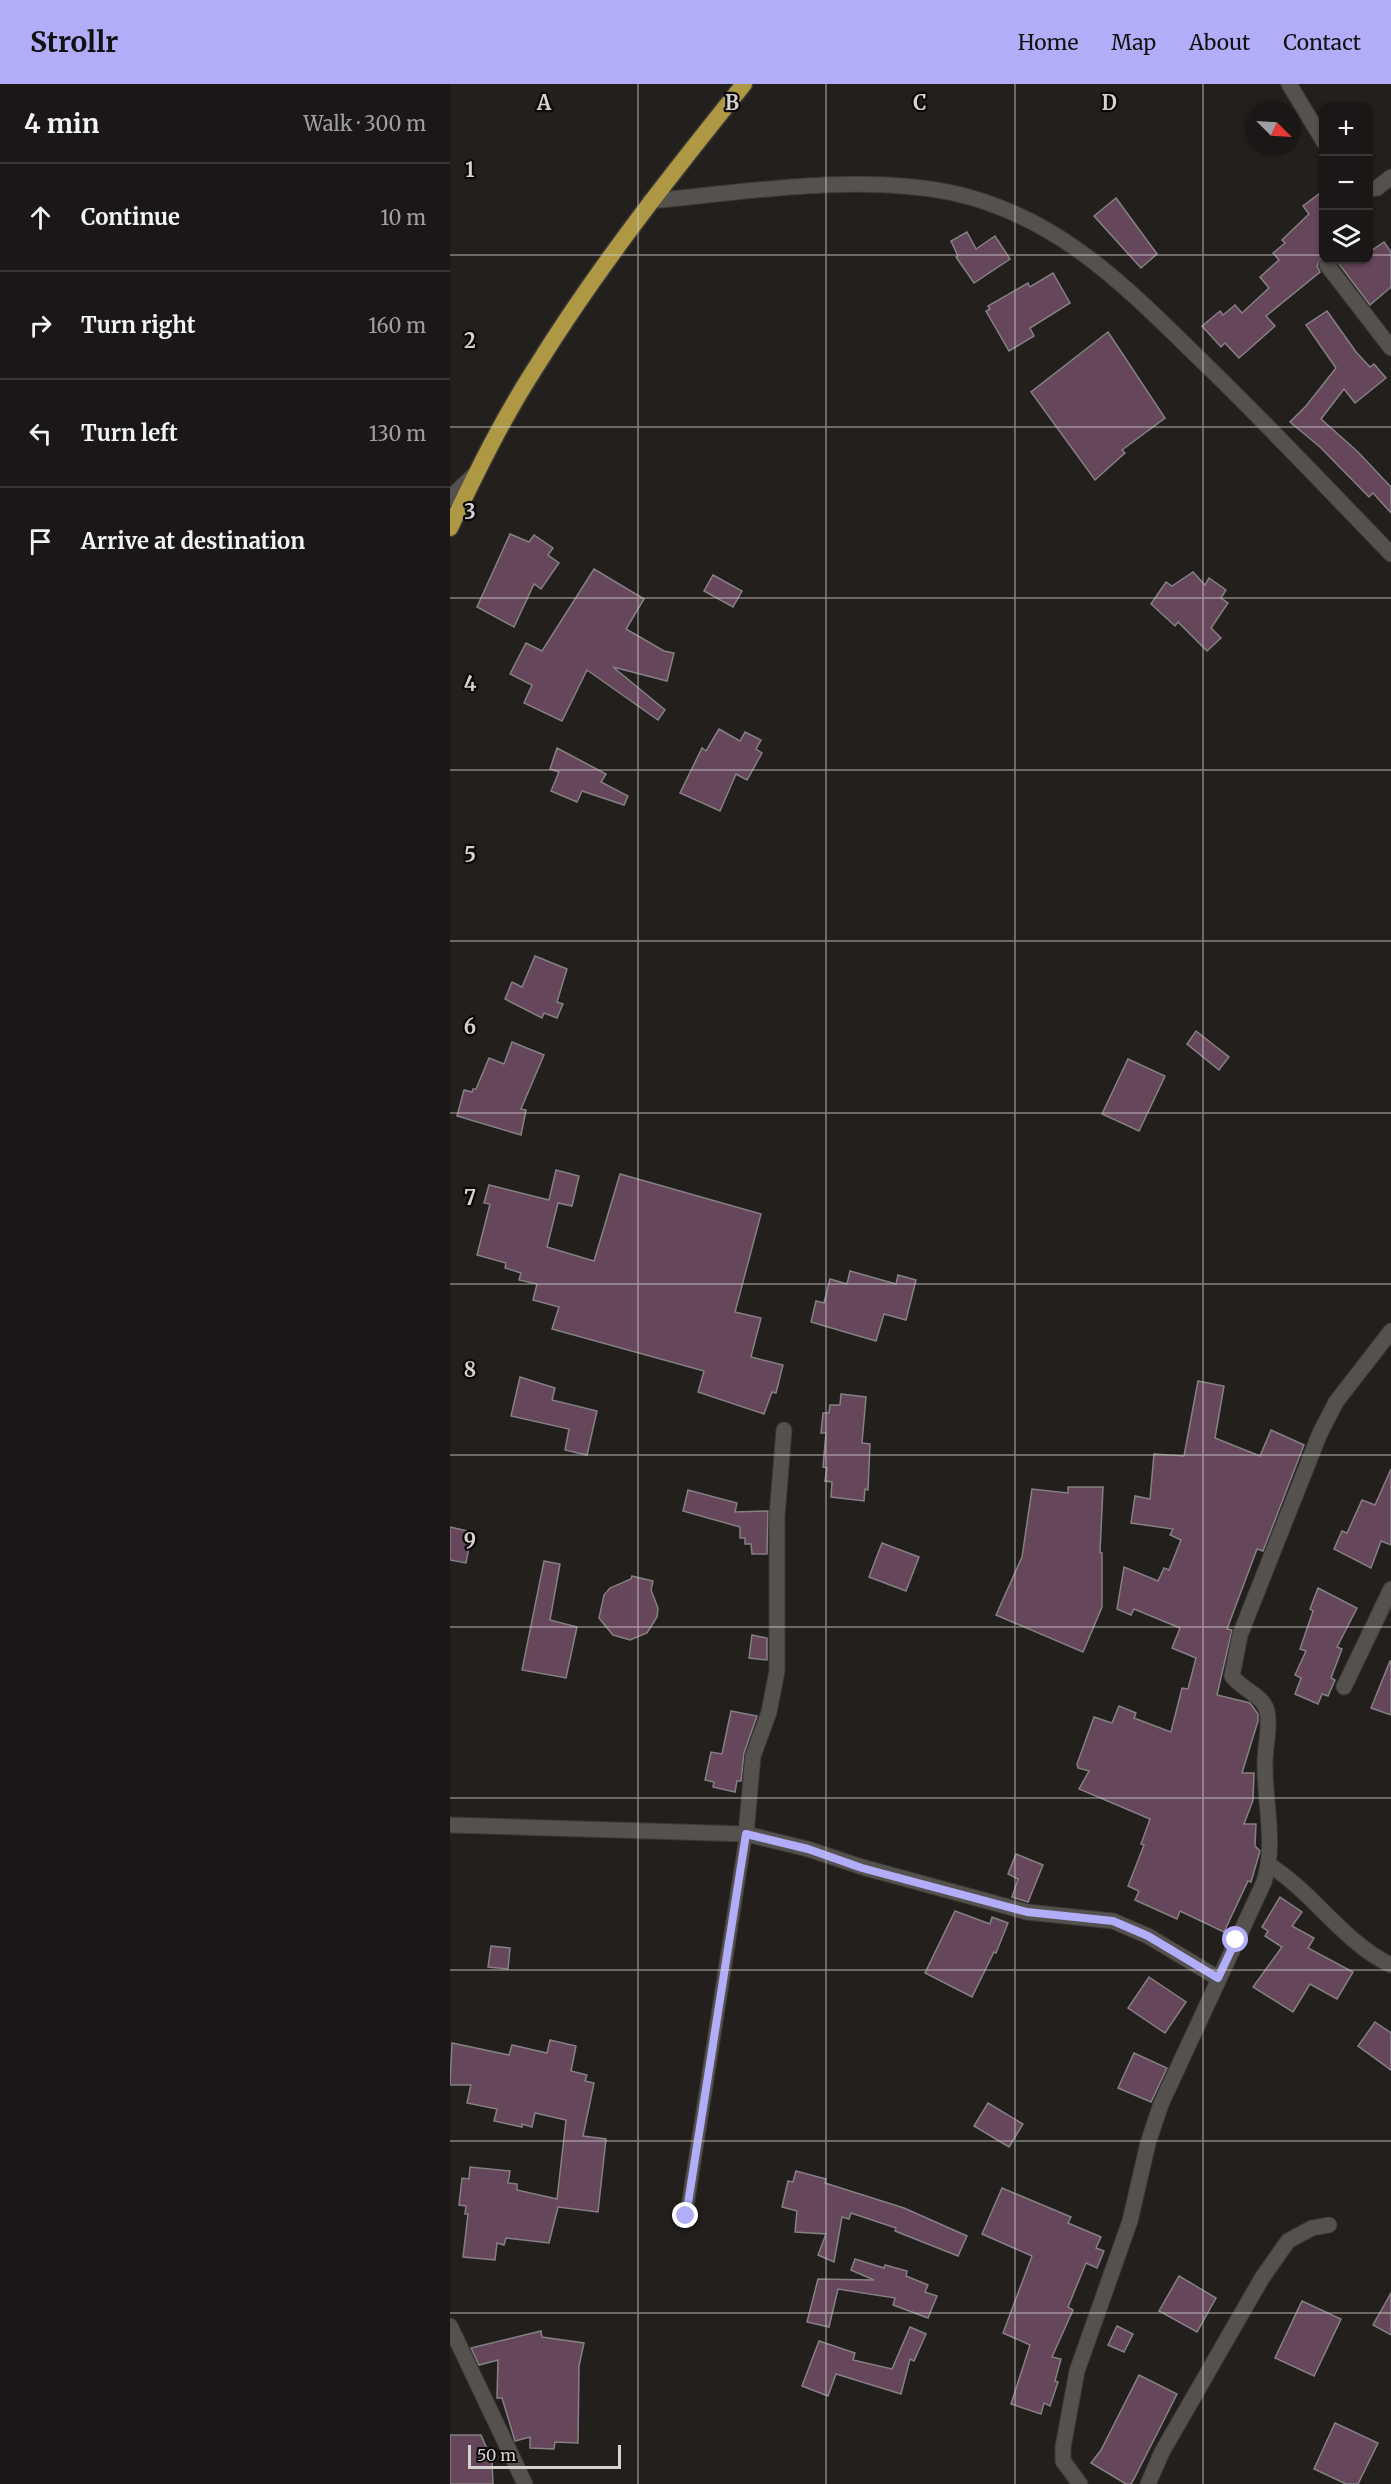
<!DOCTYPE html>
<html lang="en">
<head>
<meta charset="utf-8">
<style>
	body { margin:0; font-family:Merriweather,serif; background:#272423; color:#f1f3f6 }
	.controls { position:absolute; right:18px; top:18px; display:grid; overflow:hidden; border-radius:12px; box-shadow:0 2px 4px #0004 }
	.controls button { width:54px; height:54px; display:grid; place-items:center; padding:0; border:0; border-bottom:2px solid #383635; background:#1a1716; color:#f1f3f6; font:30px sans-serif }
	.compass { position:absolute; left:797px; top:18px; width:54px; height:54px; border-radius:50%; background:#1a1716; box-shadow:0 2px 4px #0004; rotate:114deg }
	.scale { position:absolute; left:18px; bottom:15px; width:153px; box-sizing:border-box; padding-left:6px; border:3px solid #d5d3d1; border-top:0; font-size:16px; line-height:21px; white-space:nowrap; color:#d5d3d1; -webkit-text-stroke:4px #0b0908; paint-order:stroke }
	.stop { position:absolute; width:18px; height:18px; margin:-14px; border:4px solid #b2adf9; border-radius:50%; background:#fff }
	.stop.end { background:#b2adf9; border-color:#fff; box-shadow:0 2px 6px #0008 }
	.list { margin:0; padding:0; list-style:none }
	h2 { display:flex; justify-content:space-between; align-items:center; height:78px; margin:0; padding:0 24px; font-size:26px }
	h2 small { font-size:20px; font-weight:400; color:#9f9fa1 }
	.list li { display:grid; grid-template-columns:39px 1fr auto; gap:18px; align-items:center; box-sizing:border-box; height:108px; padding:0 24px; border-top:2px solid #383635 }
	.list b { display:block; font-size:22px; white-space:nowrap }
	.list em { font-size:20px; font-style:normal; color:#9f9fa1 }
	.icon { flex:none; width:33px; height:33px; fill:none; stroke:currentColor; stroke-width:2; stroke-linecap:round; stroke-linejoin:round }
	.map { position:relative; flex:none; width:941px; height:2400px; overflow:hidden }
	header { display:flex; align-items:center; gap:36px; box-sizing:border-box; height:84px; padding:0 30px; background:#b2adf9; color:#111 }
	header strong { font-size:28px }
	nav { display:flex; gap:33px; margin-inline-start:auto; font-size:21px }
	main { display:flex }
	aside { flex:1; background:#1a1716 }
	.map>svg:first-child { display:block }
</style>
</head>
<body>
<header>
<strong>Strollr</strong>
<nav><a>Home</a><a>Map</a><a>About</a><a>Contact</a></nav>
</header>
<main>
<aside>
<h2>4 min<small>Walk · 300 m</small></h2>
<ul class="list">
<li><svg class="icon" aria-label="ahead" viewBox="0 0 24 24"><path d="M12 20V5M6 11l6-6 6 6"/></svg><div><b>Continue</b></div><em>10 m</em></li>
<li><svg class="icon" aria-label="right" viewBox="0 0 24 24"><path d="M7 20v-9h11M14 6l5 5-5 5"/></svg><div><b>Turn right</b></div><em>160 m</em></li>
<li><svg class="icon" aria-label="left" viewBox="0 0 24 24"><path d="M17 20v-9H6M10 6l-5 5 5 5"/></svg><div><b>Turn left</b></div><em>130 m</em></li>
<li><svg class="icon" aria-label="arrive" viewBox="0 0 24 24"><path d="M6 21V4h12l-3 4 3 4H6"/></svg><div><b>Arrive at destination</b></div></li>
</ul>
</aside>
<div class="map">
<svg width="941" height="2400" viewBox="0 0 941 2400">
	<rect width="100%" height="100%" fill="#221f1d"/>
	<g fill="#66465a" stroke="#848083" stroke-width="1.5">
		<polygon points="873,107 873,172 867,182 870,188 816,232 825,242 789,274 775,259 771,263 752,242 770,227 773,231 785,221 792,229 819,204 810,193 829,176 823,169 835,159 832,156 859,130 853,122"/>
		<polygon points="666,114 707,170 691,184 644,132"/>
		<polygon points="517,148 526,165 545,152 560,175 524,199 506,173 508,172 501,157"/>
		<polygon points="934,158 941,168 941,203 920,221 886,176 918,176 918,169"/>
		<polygon points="603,189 620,219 580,244 584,252 559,267 536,227 540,225 538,222 578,199 580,203"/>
		<polygon points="877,227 906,268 920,283 924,280 936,294 905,319 894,305 871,335 908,368 941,403 941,429 923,409 919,413 870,363 840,338 856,322 886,284 856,241"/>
		<polygon points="658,248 715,334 672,366 675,369 645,396 581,308"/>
		<polygon points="60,450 79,458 84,451 103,464 98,471 109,479 91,505 84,500 64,543 27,523"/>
		<polygon points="144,485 194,515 176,545 214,567 224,569 217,597 163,583 215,626 208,636 137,586 112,637 74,619 82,601 60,590 76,559 92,567"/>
		<polygon points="743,488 755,501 759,494 776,506 771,514 778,519 761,544 771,554 757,567 728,538 725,542 701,520 716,498 722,502"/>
		<polygon points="263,491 292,507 283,523 254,507"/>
		<polygon points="269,645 290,657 295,648 311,656 306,665 312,669 297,696 286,690 270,727 230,709 252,664 256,667"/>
		<polygon points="107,664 156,690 151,698 178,712 174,721 132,707 127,718 101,707 109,688 100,685"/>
		<polygon points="85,872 117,885 107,918 113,920 107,934 94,929 92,934 55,915 62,898 72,903"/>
		<polygon points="746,947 779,973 769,986 737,960"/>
		<polygon points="62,958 94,971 71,1025 76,1026 71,1051 7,1032 14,1006 22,1008 23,1005 26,1005 39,974 54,980"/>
		<polygon points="678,975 715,992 689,1047 652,1030"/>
		<polygon points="106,1086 129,1092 122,1122 108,1119 97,1163 144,1177 170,1090 311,1130 285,1228 311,1234 301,1273 333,1281 326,1309 322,1308 314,1330 248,1308 254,1287 102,1245 109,1223 83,1216 87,1200 69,1196 71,1189 55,1184 56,1179 27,1171 40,1120 34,1119 39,1101 99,1116"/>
		<polygon points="400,1187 446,1200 448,1191 466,1196 456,1236 434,1230 426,1257 361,1238 366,1217 374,1219 380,1195 397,1200"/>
		<polygon points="70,1293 105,1304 102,1316 147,1327 137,1371 115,1366 119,1345 61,1332"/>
		<polygon points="748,1297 774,1302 765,1354 810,1372 821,1346 854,1361 813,1467 807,1465 777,1545 782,1546 767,1611 800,1619 808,1630 808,1637 792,1689 804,1689 803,1716 794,1740 806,1740 805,1762 810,1767 801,1798 798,1797 774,1848 730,1827 727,1835 685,1816 689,1807 678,1802 694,1761 691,1760 700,1735 629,1705 639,1687 628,1684 627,1680 644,1633 662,1639 669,1622 686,1629 684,1634 721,1648 732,1604 738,1605 746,1574 722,1564 730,1544 684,1525 681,1531 667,1525 674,1483 708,1497 714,1484 719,1486 731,1456 720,1451 723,1445 681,1439 685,1412 700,1415 704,1370 734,1372"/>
		<polygon points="391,1310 416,1313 412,1359 420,1360 418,1406 415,1405 414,1417 381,1413 382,1398 375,1397 377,1384 373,1383 376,1349 371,1349 373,1329 379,1329 380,1321 390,1321"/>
		<polygon points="941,1385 941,1461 931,1457 921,1484 884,1465 892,1447 897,1449 912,1416 925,1421"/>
		<polygon points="618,1403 653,1403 650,1468 652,1469 652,1523 633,1568 546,1531 572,1473 582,1405 618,1409"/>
		<polygon points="238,1406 287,1419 285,1428 318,1427 317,1470 302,1470 301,1460 295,1460 295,1454 290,1454 290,1443 233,1427"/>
		<polygon points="0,1443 22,1448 16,1479 0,1476"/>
		<polygon points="432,1459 469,1473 456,1507 419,1493"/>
		<polygon points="94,1477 110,1480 100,1536 127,1543 116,1594 72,1586"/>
		<polygon points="182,1492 203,1497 201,1506 208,1524 207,1533 197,1549 180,1556 163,1551 149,1534 154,1511 160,1504 181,1495"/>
		<polygon points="868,1504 907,1524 887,1563 892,1565 881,1594 885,1596 878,1612 872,1610 868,1620 845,1610 851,1594 845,1591 856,1567 850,1565 863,1527 860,1525"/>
		<polygon points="302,1551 317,1554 317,1576 299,1574"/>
		<polygon points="940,1577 941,1577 941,1631 921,1624"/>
		<polygon points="281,1627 307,1632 294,1669 291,1697 287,1697 285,1708 263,1703 264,1698 255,1696 261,1668 272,1670"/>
		<polygon points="566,1770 593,1781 578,1818 562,1813 568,1795 558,1790"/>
		<polygon points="830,1813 852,1828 842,1842 864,1854 858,1864 903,1888 887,1915 860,1900 843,1928 803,1903 832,1863 815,1852 818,1847 812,1843"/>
		<polygon points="505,1827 540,1840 542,1833 558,1839 546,1869 544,1868 522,1913 475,1889"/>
		<polygon points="41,1862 60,1864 58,1885 38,1883"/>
		<polygon points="699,1893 736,1918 715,1949 678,1924"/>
		<polygon points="925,1938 941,1949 941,1986 908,1962"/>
		<polygon points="100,1956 126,1962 121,1987 137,1991 135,1997 144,1999 133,2052 156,2055 148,2128 108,2123 99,2159 56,2154 54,2161 47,2159 45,2176 13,2173 18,2130 15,2130 16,2122 9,2121 12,2094 19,2095 20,2083 60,2087 58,2099 67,2100 67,2106 107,2115 116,2036 85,2029 82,2043 72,2040 72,2043 44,2037 47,2025 17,2019 21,2001 0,2001 2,1959 59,1971 62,1961 97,1969"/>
		<polygon points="684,1969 717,1984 701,2018 668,2004"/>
		<polygon points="538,2019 573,2040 559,2063 524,2042"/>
		<polygon points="346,2087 376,2095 375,2099 454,2124 517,2152 508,2172 445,2147 446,2144 401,2129 399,2135 392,2133 384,2178 368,2171 376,2150 345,2148 347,2127 332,2123 338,2097 343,2098"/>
		<polygon points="552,2104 621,2133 618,2139 651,2153 646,2164 654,2167 647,2184 636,2179 618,2223 623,2226 602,2273 611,2275 605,2297 608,2298 600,2322 594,2319 591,2330 561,2320 580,2261 553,2249 582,2172 532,2150"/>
		<polygon points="405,2175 434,2184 435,2181 457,2187 456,2192 478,2201 475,2208 487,2212 478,2234 443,2221 445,2214 388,2205 379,2243 357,2238 368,2195 424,2196 401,2186"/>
		<polygon points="729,2192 766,2214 747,2248 709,2227"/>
		<polygon points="941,2209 941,2251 923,2241"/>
		<polygon points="852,2217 891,2235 864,2292 825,2274"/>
		<polygon points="667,2242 683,2250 674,2268 658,2261"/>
		<polygon points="460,2243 476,2250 464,2277 460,2275 451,2310 386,2290 378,2312 352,2302 369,2257 405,2269 403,2276 442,2285"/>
		<polygon points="91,2247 92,2253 134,2259 129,2282 128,2359 105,2358 104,2365 80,2364 80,2353 65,2357 52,2314 47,2314 48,2276 29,2281 21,2264"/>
		<polygon points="689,2291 727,2310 684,2395 681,2400 676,2400 641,2379 651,2366"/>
		<polygon points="885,2339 928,2359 908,2400 896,2400 864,2385"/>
		<polygon points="0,2351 31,2351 42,2376 43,2400 0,2400"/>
	</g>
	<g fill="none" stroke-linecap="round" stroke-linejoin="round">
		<g stroke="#3c3937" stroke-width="14">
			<polyline id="service" points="236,2132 296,1750"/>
		</g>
		<g stroke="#3c3937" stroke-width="17">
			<g id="minor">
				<polyline points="839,0 874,58"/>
				<polyline points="918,106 927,104 941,93"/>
				<path d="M200 117C297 108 407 89 503 109 611 133 678 205 754 279 818 341 879 406 941 470"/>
				<polyline points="877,181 941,264"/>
				<polyline points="0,414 23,392"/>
				<polyline points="894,1603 941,1505"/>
				<polyline points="0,1741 296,1750 358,1765 412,1783 577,1828 663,1837 698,1852 768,1894"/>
				<polyline points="296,1750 303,1672 319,1628 327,1587 327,1432 334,1346"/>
				<path d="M819 1781C863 1808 895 1860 941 1881"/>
				<polyline points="0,2242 75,2400"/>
				<path d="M630 2400 613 2377V2363L627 2287 680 2137 698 2059 711 2020 814 1798C826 1760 815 1722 815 1683 814 1665 821 1644 817 1627 814 1612 791 1605 782 1592L790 1551 870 1349 886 1318 941 1247"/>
				<polyline points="698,2400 712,2368 812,2194 838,2157 862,2144 879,2141"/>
			</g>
		</g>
		<g stroke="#3c3937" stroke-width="19">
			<path id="trunk" d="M0 444C26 389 53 334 86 283 148 183 220 92 294 0"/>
		</g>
		<use href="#service" stroke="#54514e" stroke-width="12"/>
		<use href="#minor" stroke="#54514e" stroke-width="15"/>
		<use href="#trunk" stroke="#af9844" stroke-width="16"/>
	</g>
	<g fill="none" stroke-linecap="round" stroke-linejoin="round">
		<polyline stroke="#b2adf9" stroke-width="8" points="236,2132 296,1750 358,1765 412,1784 577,1828 663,1837 698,1852 768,1894 786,1856"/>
	</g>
	<path fill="none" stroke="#d5d3d1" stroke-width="1.5" stroke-opacity="0.55" d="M188 0V2400M376 0V2400M565 0V2400M753 0V2400M0 171H874M918 171H941M0 343H941M0 514H941M0 686H941M0 857H941M0 1029H941M0 1200H941M0 1371H941M0 1543H941M0 1714H941M0 1886H941M0 2057H941M0 2229H941"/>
	<g font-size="20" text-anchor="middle" font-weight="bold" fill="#d5d3d1" stroke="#0b0908" stroke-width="4.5" stroke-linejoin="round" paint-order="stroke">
		<text x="94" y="26">A</text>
		<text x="282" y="26">B</text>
		<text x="470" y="26">C</text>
		<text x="659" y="26">D</text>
		<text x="20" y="93">1</text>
		<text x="20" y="264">2</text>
		<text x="20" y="435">3</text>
		<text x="20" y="607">4</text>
		<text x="20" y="778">5</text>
		<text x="20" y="950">6</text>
		<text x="20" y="1121">7</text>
		<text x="20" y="1293">8</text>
		<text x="20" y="1464">9</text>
	</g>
</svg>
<div class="controls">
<button>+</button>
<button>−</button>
<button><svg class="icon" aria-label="layers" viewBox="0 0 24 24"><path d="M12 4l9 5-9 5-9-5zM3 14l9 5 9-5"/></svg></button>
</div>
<svg class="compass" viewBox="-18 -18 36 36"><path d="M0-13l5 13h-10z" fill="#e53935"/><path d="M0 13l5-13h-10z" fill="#9f9fa1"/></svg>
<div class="scale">50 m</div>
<div class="stop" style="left:786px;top:1856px"></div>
<div class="stop end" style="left:236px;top:2132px"></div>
</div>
</main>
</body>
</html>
